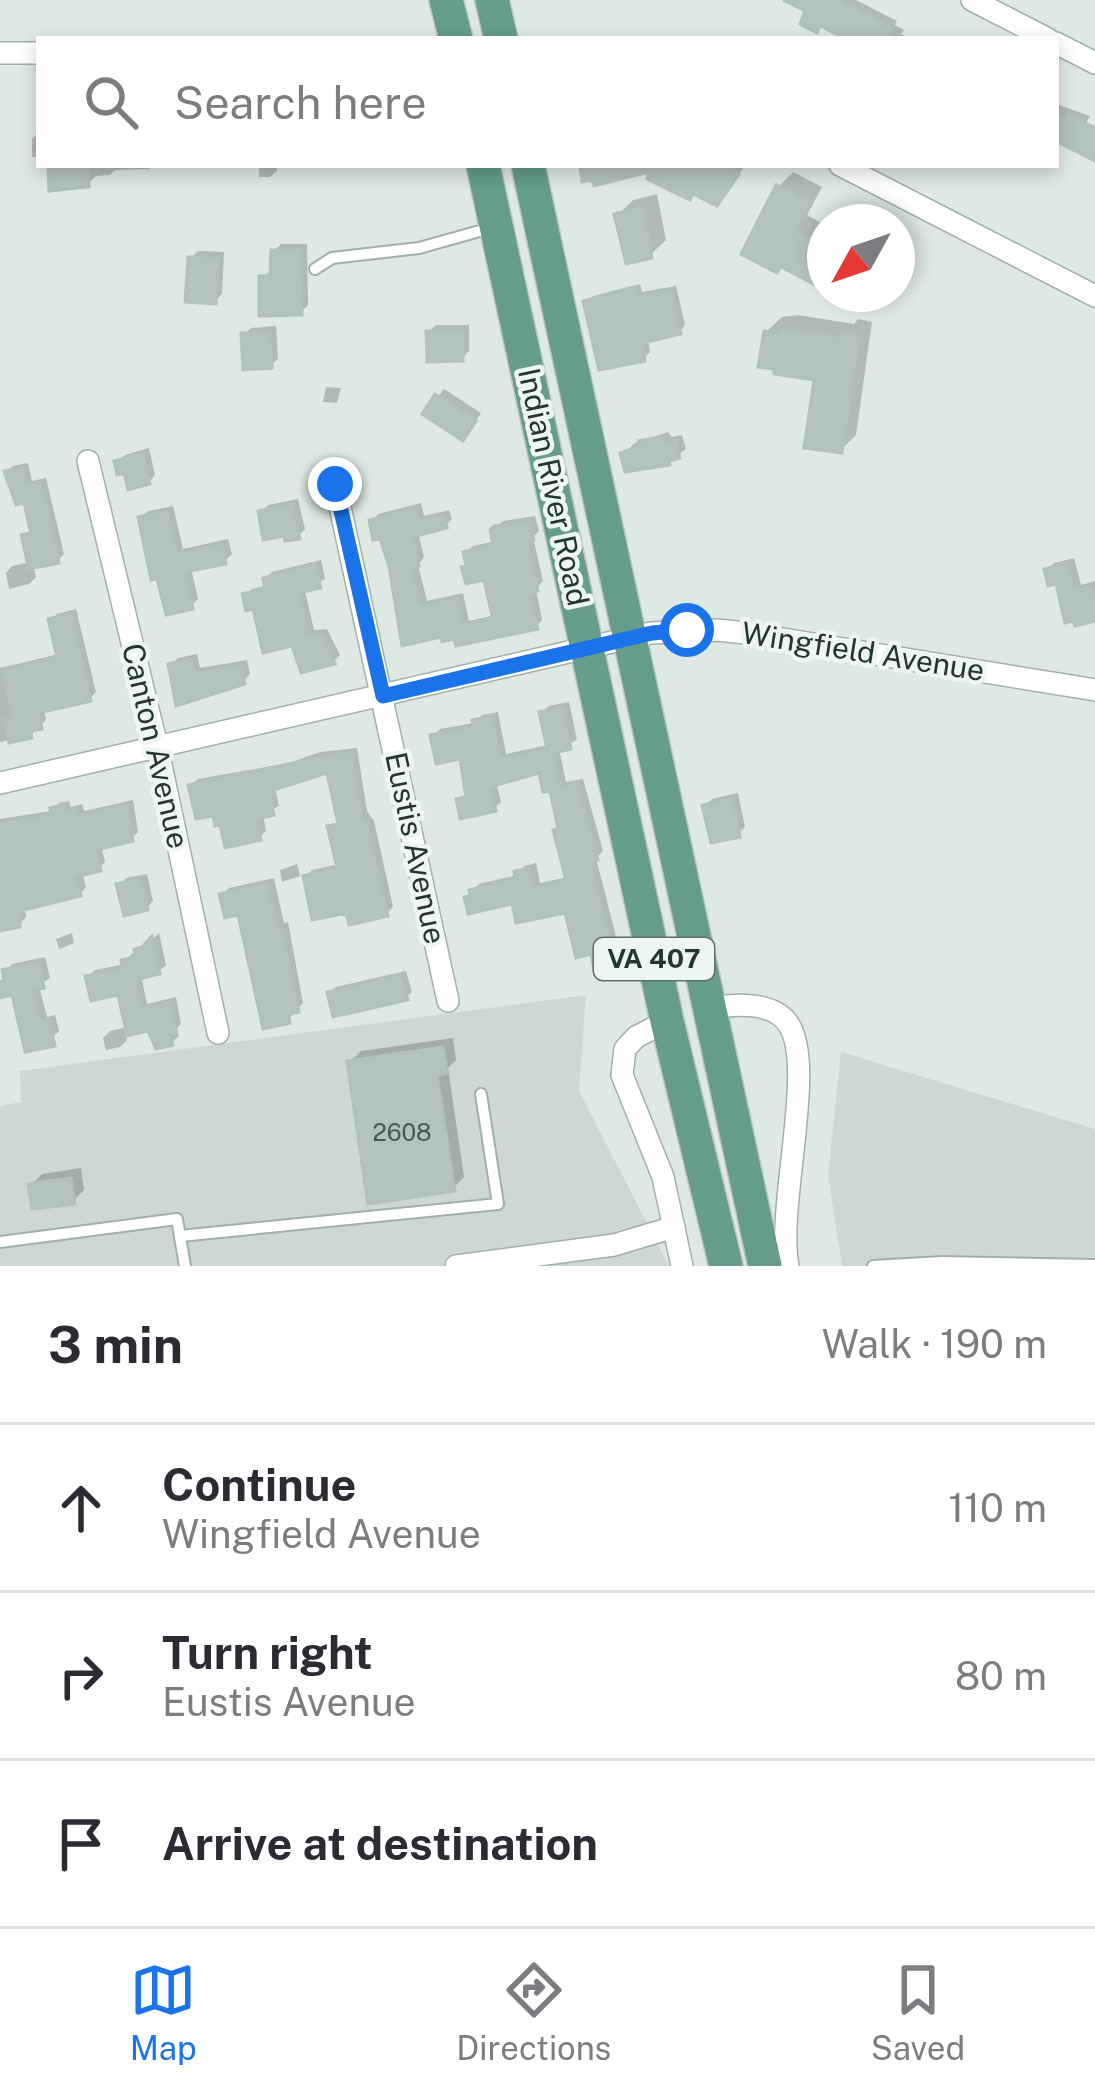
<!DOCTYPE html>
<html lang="en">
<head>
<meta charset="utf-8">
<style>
	body { margin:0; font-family:"Public Sans",sans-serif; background:#f2f2f3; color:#2b2b33 }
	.compass { position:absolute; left:807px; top:204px; width:108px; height:108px; border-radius:50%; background:#fff; box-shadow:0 6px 18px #0003; rotate:230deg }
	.stop { position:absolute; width:36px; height:36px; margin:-27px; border:9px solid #1a73e8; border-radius:50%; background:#fff }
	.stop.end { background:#1a73e8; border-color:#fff; box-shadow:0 3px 12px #0008 }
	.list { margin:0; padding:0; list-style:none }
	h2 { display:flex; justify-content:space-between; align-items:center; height:156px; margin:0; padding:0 48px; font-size:51px }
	h2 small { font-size:39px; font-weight:400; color:#7c7c81 }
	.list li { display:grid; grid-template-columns:78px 1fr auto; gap:36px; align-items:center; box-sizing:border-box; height:168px; padding:0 48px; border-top:3px solid #e1e1e2 }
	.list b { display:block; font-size:45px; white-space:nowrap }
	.list p { margin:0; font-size:39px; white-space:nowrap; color:#7c7c81 }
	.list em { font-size:39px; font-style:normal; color:#7c7c81 }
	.icon { flex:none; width:66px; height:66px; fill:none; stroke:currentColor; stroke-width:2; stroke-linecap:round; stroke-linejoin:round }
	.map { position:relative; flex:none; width:1095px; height:1266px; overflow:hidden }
	.search { position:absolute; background:#fff; box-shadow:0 6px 18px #0003; left:36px; right:36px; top:36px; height:132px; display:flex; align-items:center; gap:30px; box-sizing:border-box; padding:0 42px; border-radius:0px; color:#7c7c81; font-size:45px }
	.sheet { height:660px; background:#fff }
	nav { display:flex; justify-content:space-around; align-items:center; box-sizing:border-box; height:168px; border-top:3px solid #e1e1e2; background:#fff; font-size:33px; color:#7c7c81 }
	nav a { display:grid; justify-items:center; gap:6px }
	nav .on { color:#1a73e8 }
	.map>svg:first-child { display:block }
</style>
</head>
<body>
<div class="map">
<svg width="1095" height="1266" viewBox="0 0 1095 1266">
	<rect width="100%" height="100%" fill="#dee9e3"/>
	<g fill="#cdd8d2">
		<polygon points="586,995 579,1091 669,1266 0,1266 0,1106 21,1102 20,1071"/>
		<polygon points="841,1052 1095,1129 1095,1266 842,1266 828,1175"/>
	</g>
	<g fill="#0003">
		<polygon points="790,0 856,0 897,21 895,25 904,30 901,34 911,39 854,39"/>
		<polygon points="1056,104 1090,116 1086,123 1095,127 1095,158 1056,138"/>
		<polygon points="39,132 39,157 32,157 32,139"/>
		<polygon points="49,165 153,165 149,169 115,170 110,175 96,176 88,184"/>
		<polygon points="259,165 277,165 277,171 270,177 259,177"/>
		<polygon points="655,165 739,165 743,168 722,197"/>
		<polygon points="793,172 822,187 807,215 825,225 825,287 782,264 778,187"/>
		<polygon points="657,194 666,240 650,255 618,215 633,200"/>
		<polygon points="281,244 307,244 308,305 301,312 262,277 273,270 274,251"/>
		<polygon points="198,251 224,252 222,294 215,301 191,258"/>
		<polygon points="640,284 642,292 676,286 685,325 680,331 648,338 650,352 644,358 587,302 593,296"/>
		<polygon points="798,315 854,324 858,319 872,322 856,435 841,450 817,377 766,332 782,317"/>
		<polygon points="436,325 469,325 469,351 462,358 429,332"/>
		<polygon points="276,326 278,359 271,365 244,335 251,328"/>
		<polygon points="326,387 341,388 337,403 323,402"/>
		<polygon points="444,389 481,413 469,431 426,413"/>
		<polygon points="668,432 672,437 682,435 686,449 668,462 623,454 635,443"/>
		<polygon points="149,448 155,475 149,482 118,462 125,455"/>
		<polygon points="28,463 32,481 46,478 64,554 58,560 33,565 36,577 29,584 9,589 6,573 12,566 31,562 25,536 31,530 26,499 7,472 13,466"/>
		<polygon points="298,499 305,529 298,536 261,512 268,505"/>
		<polygon points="421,503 424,516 449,510 452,519 445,526 418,532 424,557 418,565 427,601 463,593 469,621 495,615 487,576 464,568 468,564 466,553 473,546 495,541 493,531 503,521 535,516 539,531 533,537 543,581 536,589 542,620 536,626 456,635 443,633 404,643 382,535 372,521 378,514"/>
		<polygon points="173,506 183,549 228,539 232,554 225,561 191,568 198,599 191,606 141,518 148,511"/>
		<polygon points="1074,558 1081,585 1095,581 1095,621 1047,570 1054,563"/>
		<polygon points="321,560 325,579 305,591 314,630 327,629 340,655 334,661 303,669 294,642 246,595 252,589 268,585 266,578 272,572"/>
		<polygon points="76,609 96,692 90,698 44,709 46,720 31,735 0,742 0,668 59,654 51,620 57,614"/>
		<polygon points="197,654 200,668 247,660 250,674 243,681 178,702 171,665 178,658"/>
		<polygon points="569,702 577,740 559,749 566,782 583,779 603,851 596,858 620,952 635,948 639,964 632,971 593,951 567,910 468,898 479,884 518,875 524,866 536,863 540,883 568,877 561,826 552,787 541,770 496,782 501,802 494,808 459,800 466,793 462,756 433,736 440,729 474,723 482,715 498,712 506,754 549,745 542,713 549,706"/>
		<polygon points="357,748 367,811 374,821 393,907 387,913 350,913 306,877 312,870 339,864 330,827 340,820 329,770 275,788 279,806 263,814 266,831 260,837 222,822 191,785 198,779 289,763 320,752"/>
		<polygon points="738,793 745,827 738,834 706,806 712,799"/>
		<polygon points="133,800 138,832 132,838 101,845 105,862 99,868 82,873 86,887 80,894 25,906 26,917 19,924 0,928 0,819 51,811 59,803 69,801 71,807 82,804 84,811"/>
		<polygon points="297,864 300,876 282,882 280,870"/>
		<polygon points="147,874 153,901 147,908 120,885 126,878"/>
		<polygon points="274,878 284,923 288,922 303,1003 288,1020 240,911 222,895 229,888"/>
		<polygon points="72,933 74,943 59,949 56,939"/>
		<polygon points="159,933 166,965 159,971 141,975 147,1004 176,997 181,1024 177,1028 179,1036 172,1042 151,1027 125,1033 127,1040 120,1047 106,1050 103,1038 110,1031 128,1027 121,991 88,977 95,970 125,964 131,954 138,953"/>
		<polygon points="45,957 50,978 39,986 47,1017 55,1015 59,1031 52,1038 15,991 0,983 12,964"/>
		<polygon points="406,971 412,992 406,997 330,992 336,987"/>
		<polygon points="453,1038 456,1060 448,1068 464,1177 453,1188 350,1062 361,1051"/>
		<polygon points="81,1168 84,1190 73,1201 31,1185 42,1174"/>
	</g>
	<g fill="#b4c3bc" stroke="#b1c2ba" stroke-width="3">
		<polygon points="783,0 838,0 892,28 887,39 846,39 820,26 817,33 800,24 805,11"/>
		<polygon points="1056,113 1065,118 1068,114 1095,128 1095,161 1056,141"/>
		<polygon points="48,165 89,165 89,187 49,191"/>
		<polygon points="580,165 722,165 739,174 717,206 693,194 690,200 681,196 647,179 649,172 594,186 592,180 582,182"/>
		<polygon points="776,185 810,202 795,231 825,250 825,290 781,267 777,273 741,254"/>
		<polygon points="643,207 652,258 626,264 614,214"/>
		<polygon points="271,250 301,250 302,315 259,316 259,276 270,276"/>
		<polygon points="188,257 219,258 216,304 185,302"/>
		<polygon points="635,287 637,297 671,290 681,334 643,343 645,361 599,370 583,301"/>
		<polygon points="780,329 840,338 840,333 859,336 842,453 804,448 814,380 774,374 774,369 758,367 764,331 779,333"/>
		<polygon points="463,330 463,361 427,362 426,331"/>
		<polygon points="270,332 272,368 243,370 241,333"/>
		<polygon points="435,394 476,421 463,441 422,414"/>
		<polygon points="660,437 665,443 676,440 680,458 669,461 670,465 625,472 620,453 641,446 639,441"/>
		<polygon points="143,453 150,484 128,490 124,473 117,475 114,461"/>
		<polygon points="22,467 27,485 40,482 43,489 59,563 29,569 21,535 31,533 24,503 16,505 4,471"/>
		<polygon points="292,504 300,539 285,541 284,536 263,540 258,511"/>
		<polygon points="415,508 418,521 443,515 447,528 413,537 419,566 414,567 413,573 421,606 457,598 463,625 492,619 492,616 484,580 466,584 461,567 466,566 463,552 493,545 490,530 494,526 529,521 534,540 527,542 538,591 530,595 538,629 456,646 454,639 442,642 441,637 402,646 389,566 380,539 373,540 369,520"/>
		<polygon points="167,511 177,554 222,544 226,564 185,572 193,609 166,615 157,579 151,580 138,517"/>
		<polygon points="1067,563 1074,590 1089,586 1091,593 1095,592 1095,621 1075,626 1073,621 1065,623 1056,584 1048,586 1044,569"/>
		<polygon points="315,564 321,588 299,593 308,635 321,634 335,664 301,673 292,646 263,653 253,609 246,611 242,594 265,589 263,578"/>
		<polygon points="71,613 91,701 38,713 42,729 31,731 32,738 9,743 4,719 12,717 3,671 57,657 48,619"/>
		<polygon points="191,659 194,673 241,666 245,684 176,706 168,664"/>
		<polygon points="563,707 571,749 553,753 560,787 577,783 598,860 590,863 614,956 629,953 633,973 603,980 601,974 595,975 591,954 576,958 565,913 516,923 512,904 468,914 464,897 470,896 469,890 515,878 514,871 530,868 534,888 566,880 553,830 558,829 550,791 543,792 539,773 490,787 496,811 460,819 456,799 466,797 460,759 436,764 430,735 473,727 472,720 492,716 500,758 547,749 539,712"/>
		<polygon points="341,753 352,753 362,818 368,828 388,916 349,925 347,916 342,914 312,920 303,876 337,868 327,826 338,824 327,773 273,790 274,794 270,795 274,815 257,819 261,840 225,848 220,825 215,826 213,816 196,819 188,785"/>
		<polygon points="732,798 740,837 711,843 702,805"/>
		<polygon points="64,805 65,811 77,809 78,815 127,805 133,841 96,850 101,871 76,877 81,896 20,911 20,927 0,931 0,823 51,815 50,808"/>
		<polygon points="141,879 148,910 124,916 116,884"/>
		<polygon points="267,883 277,928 281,927 299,1012 288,1014 290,1023 263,1029 238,915 225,918 219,894"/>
		<polygon points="152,936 160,974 135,980 141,1009 170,1002 176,1034 171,1035 173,1045 156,1049 148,1031 127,1036 118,995 91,1001 85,976 122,969 121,960 136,957 134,949 142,947"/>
		<polygon points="39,962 44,988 33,990 40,1022 49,1020 55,1046 25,1052 12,995 0,998 0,982 4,981 2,970"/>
		<polygon points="400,975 408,1000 333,1017 327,992"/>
		<polygon points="443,1047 447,1073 437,1075 455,1191 368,1204 347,1061"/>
		<polygon points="71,1178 75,1204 32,1209 28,1184"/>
	</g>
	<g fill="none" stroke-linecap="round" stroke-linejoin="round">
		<g stroke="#a2b0aa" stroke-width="14">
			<g id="service">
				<polyline points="315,269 332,258 419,248 494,227"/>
				<polyline points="180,1236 498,1204 481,1094"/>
				<polyline points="0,1242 177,1219 185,1266"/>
				<polyline points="873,1266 942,1262 1095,1265"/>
			</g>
		</g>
		<g stroke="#a2b0aa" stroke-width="24">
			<g id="minor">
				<polyline points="972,0 1048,39"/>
				<polyline points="1056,43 1095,63"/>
				<polyline points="0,53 39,53"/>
				<polyline points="840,165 1095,296"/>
				<polyline points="88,461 157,746 218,1033"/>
				<polyline points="335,484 448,1001"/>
				<polyline points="0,783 651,633 717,630 746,633 1095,690"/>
				<path d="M707 1008C731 1005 770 1000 787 1022 818 1062 776 1205 788 1266"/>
				<polyline points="667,1021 636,1037 625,1049 622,1075 663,1177 682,1266"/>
				<polyline points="456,1266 614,1245 674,1227"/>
			</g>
		</g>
		<g stroke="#bcc3c1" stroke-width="36">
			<g id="primary">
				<polyline points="446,0 456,39"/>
				<polyline points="492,0 501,39"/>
				<polyline points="483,165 667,1021 726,1266"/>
				<polyline points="528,165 765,1266"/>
			</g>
		</g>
		<use href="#service" stroke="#fff" stroke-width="10"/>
		<use href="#minor" stroke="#fff" stroke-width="21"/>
		<use href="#primary" stroke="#659c8b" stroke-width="33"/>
	</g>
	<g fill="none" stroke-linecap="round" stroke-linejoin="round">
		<polyline stroke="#1a73e8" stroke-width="15" points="335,484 383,696 652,633 687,630"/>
	</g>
	<g text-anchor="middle" stroke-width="9" stroke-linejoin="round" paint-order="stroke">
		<g font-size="24" fill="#465a53">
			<text x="402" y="1141">2608</text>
		</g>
		<rect fill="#eef6f2" stroke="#5e706a" stroke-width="3" x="594" y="938" width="120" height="42" rx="9"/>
		<g font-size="27" font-weight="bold" fill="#213730">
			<text x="654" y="968">VA 407</text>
		</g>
		<g font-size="30" fill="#213730" stroke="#eef6f2">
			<text transform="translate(553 487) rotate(78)" y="10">Indian River Road</text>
			<text transform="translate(863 652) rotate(9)" y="10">Wingfield Avenue</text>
			<text transform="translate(155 746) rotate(77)" y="10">Canton Avenue</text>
			<text transform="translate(415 848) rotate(78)" y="10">Eustis Avenue</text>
		</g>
	</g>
</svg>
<svg class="compass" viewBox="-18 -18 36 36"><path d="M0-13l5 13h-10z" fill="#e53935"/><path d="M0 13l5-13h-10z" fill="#7c7c81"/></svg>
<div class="stop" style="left:687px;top:630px"></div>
<div class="stop end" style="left:335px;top:484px"></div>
<div class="search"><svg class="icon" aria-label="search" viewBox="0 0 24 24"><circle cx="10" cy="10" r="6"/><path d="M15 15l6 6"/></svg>Search here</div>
</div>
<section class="sheet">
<h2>3 min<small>Walk · 190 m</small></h2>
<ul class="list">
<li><svg class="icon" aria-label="ahead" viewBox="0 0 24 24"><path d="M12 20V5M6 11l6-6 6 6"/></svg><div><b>Continue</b><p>Wingfield Avenue</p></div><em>110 m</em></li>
<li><svg class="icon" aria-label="right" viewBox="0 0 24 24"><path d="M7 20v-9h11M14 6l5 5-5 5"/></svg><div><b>Turn right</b><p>Eustis Avenue</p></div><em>80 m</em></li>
<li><svg class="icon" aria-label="arrive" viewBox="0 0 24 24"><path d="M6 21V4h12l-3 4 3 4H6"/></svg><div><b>Arrive at destination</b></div></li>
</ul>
</section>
<nav>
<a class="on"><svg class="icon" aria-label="map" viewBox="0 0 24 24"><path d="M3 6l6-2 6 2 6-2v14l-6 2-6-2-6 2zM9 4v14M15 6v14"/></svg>Map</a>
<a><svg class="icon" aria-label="directions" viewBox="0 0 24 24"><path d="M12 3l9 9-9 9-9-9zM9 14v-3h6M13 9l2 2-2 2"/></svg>Directions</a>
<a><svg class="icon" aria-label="saved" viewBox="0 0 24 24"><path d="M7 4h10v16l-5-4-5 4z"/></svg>Saved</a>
</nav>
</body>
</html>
